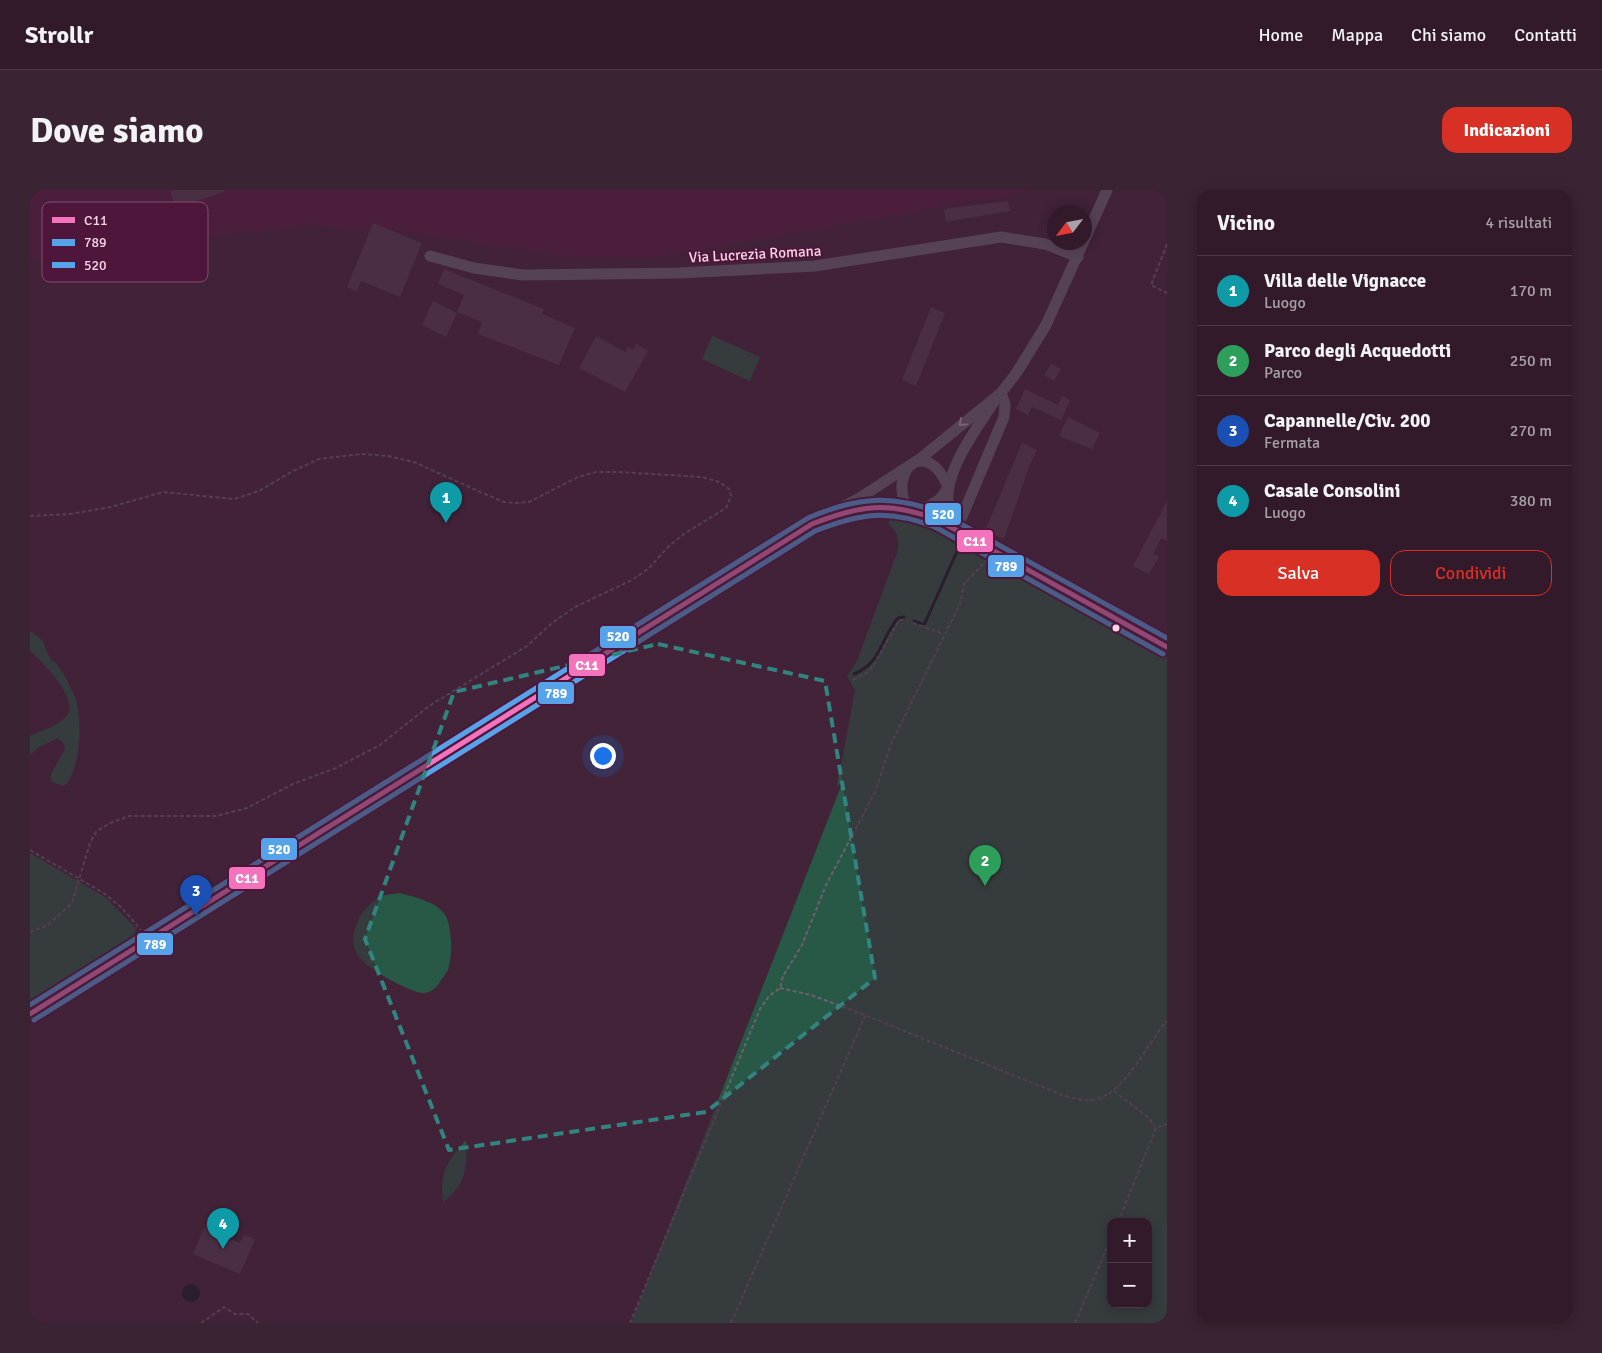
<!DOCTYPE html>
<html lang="it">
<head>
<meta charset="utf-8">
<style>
	body { margin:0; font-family:Signika,sans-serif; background:#3a2332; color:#f1f3f6 }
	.controls { position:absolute; right:15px; bottom:15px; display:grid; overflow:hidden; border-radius:10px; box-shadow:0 2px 12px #0003 }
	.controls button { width:45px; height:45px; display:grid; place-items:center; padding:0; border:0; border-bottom:1px solid #4d3847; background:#321a2a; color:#f1f3f6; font:25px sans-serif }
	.compass { position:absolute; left:1017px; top:15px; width:45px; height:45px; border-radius:50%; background:#321a2a; box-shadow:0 2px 12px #0003; rotate:238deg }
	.you { position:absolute; left:572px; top:565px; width:18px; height:18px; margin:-12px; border:4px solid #fff; border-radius:50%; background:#1a73e8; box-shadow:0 0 0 8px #1a73e833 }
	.badge { display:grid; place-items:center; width:32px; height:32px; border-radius:50%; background:#d93025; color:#fff; font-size:16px; font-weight:700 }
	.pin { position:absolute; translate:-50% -41px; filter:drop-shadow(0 1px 2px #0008) }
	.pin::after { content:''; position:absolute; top:26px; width:18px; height:15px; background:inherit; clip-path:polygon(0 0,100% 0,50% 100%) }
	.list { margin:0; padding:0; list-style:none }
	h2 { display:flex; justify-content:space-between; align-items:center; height:65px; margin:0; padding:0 20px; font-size:21px }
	h2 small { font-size:16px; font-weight:400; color:#a8a1a8 }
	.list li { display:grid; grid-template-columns:32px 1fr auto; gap:15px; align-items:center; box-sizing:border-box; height:70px; padding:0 20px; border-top:1px solid #4d3847 }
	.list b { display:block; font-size:19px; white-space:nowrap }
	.list p { margin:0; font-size:16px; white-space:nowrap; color:#a8a1a8 }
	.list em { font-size:16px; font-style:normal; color:#a8a1a8 }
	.actions { display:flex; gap:10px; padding:15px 20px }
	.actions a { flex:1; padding:11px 0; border:1px solid #d93025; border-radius:15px; text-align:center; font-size:18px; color:#d93025 }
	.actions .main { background:#d93025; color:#fff }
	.map { position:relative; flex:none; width:1137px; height:1133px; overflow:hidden; border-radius:15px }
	header { display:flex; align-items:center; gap:30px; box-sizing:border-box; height:70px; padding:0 25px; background:#321a2a; border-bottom:1px solid #4d3847 }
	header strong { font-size:24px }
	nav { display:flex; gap:28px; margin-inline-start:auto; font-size:18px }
	.intro { display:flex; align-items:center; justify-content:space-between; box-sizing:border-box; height:120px; padding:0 30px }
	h1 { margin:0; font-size:35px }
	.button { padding:12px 22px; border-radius:15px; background:#d93025; color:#fff; font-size:18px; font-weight:700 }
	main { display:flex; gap:30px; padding:0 30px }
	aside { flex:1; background:#321a2a; border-radius:15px; box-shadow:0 2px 12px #0003 }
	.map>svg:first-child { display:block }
</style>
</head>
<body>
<header>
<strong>Strollr</strong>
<nav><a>Home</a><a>Mappa</a><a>Chi siamo</a><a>Contatti</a></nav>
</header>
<div class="intro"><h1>Dove siamo</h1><a class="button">Indicazioni</a></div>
<main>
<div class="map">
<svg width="1137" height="1133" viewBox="0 0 1137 1133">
	<rect width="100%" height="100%" fill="#422338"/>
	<polygon fill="#561942" points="0,0 1004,0 622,68 544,67 386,43 277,35 77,58 0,69"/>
	<g fill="#285946" fill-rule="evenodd">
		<polygon points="682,146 730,167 720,191 672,169"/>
		<path d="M862 329 894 337 922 350 923 353H939L1137 462V1133H601L815 586 807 597 825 500 817 486 827 471 868 360C869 347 867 341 857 333ZM1081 1032H1118V1114H1081Z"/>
		<path d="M0 441C17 451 12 453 20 468 22 471 26 473 28 476 35 484 40 497 45 507 53 527 51 582 34 596L22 592 20 586 35 559 34 554 28 548 9 557 0 565V546C11 541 26 536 35 528 53 512 12 471 0 461Z"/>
		<polygon points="0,663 75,707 106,738 104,750 0,813"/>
		<path d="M370 703C383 707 403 711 412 721 423 731 423 766 418 780 416 784 412 788 410 792 407 797 401 802 395 803 383 805 335 777 329 767 314 746 332 713 355 705 359 704 365 704 370 703Z"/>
		<path d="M436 950C438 976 436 995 413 1012 410 981 416 973 436 950Z"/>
	</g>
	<circle fill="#0d1920" cx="161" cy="1103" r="9"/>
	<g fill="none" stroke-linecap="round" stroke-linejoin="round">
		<g stroke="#0d1920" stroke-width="3">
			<polyline points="884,431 892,434 895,433 928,359"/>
			<path d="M824 484C852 473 850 449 868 428L874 427"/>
		</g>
	</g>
	<g fill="#543d50">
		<polygon points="140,0 194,0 194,2 145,18"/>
		<polygon points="978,11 980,21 916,32 914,19"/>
		<polygon points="343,33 392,53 370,107 331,91 327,101 317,97"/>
		<polygon points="414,79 514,119 512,124 545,138 529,175 448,144 452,132 427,122 434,105 408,94"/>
		<polygon points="403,111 427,123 416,147 392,135"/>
		<polygon points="901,117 915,123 886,196 872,190"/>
		<polygon points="566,146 595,162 598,157 603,160 606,154 618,161 595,202 549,178"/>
		<polygon points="1021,174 1031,179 1024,191 1014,185"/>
		<polygon points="995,199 1028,215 1032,206 1040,210 1031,230 1002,217 998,225 986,219"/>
		<polygon points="1038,227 1070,243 1062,259 1029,246"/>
		<polygon points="992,253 1007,260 999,277 974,349 955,341"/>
		<polygon points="1137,311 1137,351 1131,348 1123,364 1129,367 1119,384 1103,376"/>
		<polygon points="178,1029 189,1034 185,1043 210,1053 214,1045 225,1049 210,1084 163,1064"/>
	</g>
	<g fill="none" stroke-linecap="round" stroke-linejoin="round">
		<g stroke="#6c626f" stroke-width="2" stroke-dasharray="4 2.5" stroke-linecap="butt">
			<polyline points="1137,54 1121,95 1137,103"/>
			<polyline points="0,326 40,324 81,317 133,302 204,309 229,301 263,281 289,269 331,264 358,266 384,272 455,304 474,312 486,313 499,312 548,287 566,282 589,282 672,287 689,292 699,299 701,306 696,318 654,344 638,357 618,379 602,390 545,417 522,433 497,456 399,516 350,555 306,578 263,594 217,618 186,626 99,626 80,633 66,642 60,653 42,713 18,735 0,742"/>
			<polyline points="883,433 914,444"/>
			<polyline points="823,490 838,482 843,476 869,430 874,430"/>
			<polyline points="0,660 75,704 92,718 111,740"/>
			<path d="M750 798 781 805 835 825 1032 905C1042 908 1054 911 1063 910 1096 904 1116 854 1137 831"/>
			<polyline points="1084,901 1119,928 1125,937"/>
			<polyline points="1088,1032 1126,938 1137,934"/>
			<polyline points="171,1133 194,1117 205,1124 218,1124 228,1133"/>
			<polyline points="600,1133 730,819 739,806 750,798 753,786 772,755 796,695 845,602 861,554 930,414 934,394 957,370"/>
			<polyline points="701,1133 835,826"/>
			<polyline points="1045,1133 1081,1048"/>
		</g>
		<g stroke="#6d6976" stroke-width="11">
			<polyline points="400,66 444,78 493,85 649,83 785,76 971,47 1015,54 1048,67"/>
			<path d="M877 318C858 279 897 246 918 297"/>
			<path d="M814 321C847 313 876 316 908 330L1137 457"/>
			<polyline points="889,322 909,310 918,298"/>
			<polyline points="931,329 974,227 975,214 971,203"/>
			<path d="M928 342C923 332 918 323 918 312 915 279 948 237 965 210"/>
			<polyline points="0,824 782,334 831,307 891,268 971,203 987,182 1016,135 1077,0"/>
		</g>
		<g stroke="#4f163c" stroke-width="9">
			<path id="bus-1" d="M0 824 782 334C830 315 859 311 908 330L1137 457"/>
		</g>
		<g stroke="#4f163c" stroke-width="9">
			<path id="bus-2" d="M4 830 785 341C831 323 858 319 905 337L1133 464"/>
		</g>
		<g stroke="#4f163c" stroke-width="9">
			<path id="bus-3" d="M0 815 778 328C827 307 861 304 911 323L1137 448"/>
		</g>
		<use href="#bus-1" stroke="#f373bc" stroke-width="5"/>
		<use href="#bus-2" stroke="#57a3e9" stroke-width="5"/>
		<use href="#bus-3" stroke="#57a3e9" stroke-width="5"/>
	</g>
	<defs><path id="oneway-chevron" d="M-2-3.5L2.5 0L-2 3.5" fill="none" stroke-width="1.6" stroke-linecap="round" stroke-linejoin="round" transform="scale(1.25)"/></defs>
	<use stroke="#c7aebf" href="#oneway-chevron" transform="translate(932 233) rotate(138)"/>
	<path d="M0 0H1137V1133H0ZM628 454 795 491 845 788 676 922 419 960 335 749 424 502Z" fill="#422338" fill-opacity=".55" fill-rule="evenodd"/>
	<path fill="none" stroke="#328480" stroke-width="4" stroke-dasharray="10 6" stroke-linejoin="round" d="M628 454 795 491 845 788 676 922 419 960 335 749 424 502Z"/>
	<circle fill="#f7d3e7" stroke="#4f163c" stroke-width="2" cx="1086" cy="438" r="4.5"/>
	<g text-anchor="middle" stroke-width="4" stroke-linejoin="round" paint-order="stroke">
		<g font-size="15" fill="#f7d3e7" stroke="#4f163c">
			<text transform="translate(725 64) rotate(-3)" y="5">Via Lucrezia Romana</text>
		</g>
	</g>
	<rect x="12" y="12" width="166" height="80" rx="8" fill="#4f163c" stroke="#814f6f" stroke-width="1"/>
	<rect x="22" y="27" width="23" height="6" fill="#f373bc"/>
	<rect x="22" y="49" width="23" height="7" fill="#57a3e9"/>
	<rect x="22" y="72" width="23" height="6" fill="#57a3e9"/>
	<g font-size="14" fill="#f7d3e7">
		<text x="54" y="35">C11</text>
		<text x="54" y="57">789</text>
		<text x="54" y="80">520</text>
	</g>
	<g stroke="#4f163c" stroke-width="2">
		<rect x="894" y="312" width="38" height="24" rx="5" fill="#57a3e9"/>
		<rect x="926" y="339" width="38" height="24" rx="5" fill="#f373bc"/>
		<rect x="957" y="364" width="38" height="24" rx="5" fill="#57a3e9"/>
		<rect x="569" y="435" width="38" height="24" rx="5" fill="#57a3e9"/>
		<rect x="538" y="463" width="38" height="24" rx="5" fill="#f373bc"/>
		<rect x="507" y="491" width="38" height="24" rx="5" fill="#57a3e9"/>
		<rect x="230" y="647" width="38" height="24" rx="5" fill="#57a3e9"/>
		<rect x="198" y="676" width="38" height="24" rx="5" fill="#f373bc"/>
		<rect x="106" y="742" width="38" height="24" rx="5" fill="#57a3e9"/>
	</g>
	<g font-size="14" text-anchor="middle" font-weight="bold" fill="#fff">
		<text x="913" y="329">520</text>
		<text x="945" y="356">C11</text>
		<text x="976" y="381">789</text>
		<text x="588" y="451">520</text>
		<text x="557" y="480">C11</text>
		<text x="526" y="508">789</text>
		<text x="249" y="664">520</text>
		<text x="217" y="693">C11</text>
		<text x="125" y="759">789</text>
	</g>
</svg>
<div class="controls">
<button>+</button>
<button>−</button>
</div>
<svg class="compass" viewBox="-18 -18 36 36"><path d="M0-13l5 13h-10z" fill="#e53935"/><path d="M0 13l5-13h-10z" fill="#a8a1a8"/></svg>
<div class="you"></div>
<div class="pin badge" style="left:416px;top:333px;background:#0f9aa8">1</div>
<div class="pin badge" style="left:955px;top:696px;background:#2e9e5b">2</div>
<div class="pin badge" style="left:166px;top:726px;background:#1a4fb4">3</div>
<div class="pin badge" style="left:193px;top:1059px;background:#0f9aa8">4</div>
</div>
<aside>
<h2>Vicino<small>4 risultati</small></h2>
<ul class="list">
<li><span class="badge" style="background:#0f9aa8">1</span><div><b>Villa delle Vignacce</b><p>Luogo</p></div><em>170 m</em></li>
<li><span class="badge" style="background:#2e9e5b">2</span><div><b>Parco degli Acquedotti</b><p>Parco</p></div><em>250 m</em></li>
<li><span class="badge" style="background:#1a4fb4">3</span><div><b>Capannelle/Civ. 200</b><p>Fermata</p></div><em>270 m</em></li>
<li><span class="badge" style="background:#0f9aa8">4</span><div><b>Casale Consolini</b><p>Luogo</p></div><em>380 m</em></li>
</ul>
<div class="actions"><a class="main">Salva</a><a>Condividi</a></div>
</aside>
</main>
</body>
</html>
